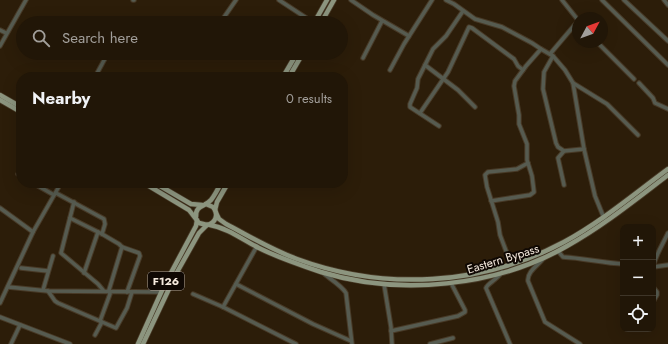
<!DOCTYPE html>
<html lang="en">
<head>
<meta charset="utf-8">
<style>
	body { margin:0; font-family:Jost,sans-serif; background:#291f11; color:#f1f3f6 }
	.controls { position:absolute; right:12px; bottom:12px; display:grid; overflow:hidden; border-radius:8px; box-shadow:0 4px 16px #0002 }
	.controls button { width:36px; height:36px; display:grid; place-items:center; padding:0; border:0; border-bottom:1px solid #3e3528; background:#211607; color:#f1f3f6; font:20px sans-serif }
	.compass { position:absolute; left:572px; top:12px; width:36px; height:36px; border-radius:50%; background:#211607; box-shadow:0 4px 16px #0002; rotate:49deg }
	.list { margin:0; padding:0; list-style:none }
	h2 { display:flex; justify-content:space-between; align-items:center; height:52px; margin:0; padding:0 16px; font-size:17px }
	h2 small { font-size:13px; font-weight:400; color:#a29f9b }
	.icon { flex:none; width:22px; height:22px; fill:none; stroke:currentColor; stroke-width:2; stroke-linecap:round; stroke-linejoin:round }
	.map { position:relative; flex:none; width:668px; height:344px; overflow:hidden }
	.search { position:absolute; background:#211607; box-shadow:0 4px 16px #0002; left:16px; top:16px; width:332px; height:44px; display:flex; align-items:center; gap:10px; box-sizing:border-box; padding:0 14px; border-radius:22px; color:#a29f9b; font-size:15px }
	.panel { position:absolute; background:#211607; box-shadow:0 4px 16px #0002; left:16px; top:72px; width:332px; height:116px; border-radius:16px }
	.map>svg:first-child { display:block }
</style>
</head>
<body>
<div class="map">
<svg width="668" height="344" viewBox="0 0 668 344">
	<rect width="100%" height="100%" fill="#2c1d09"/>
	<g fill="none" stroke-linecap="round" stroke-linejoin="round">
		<g stroke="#483a27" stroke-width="5.5">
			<g id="minor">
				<polyline points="133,0 134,0"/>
				<polyline points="279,0 314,23"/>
				<polyline points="351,0 373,15 409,36"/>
				<polyline points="446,0 454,4 475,19 502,27 532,43 541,49 553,56 565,70 573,83 584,149 595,196 604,218"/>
				<polyline points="562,0 578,20"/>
				<polyline points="602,0 668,65"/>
				<polyline points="624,0 668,41"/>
				<polyline points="664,0 668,5"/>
				<polyline points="220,23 236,0"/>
				<polyline points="0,30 6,33"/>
				<polyline points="597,42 634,79"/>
				<polyline points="0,46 26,0"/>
				<polyline points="550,54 578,21"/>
				<polyline points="553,56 544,72 543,89 556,143 558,147 564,151 558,158 564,185"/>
				<polyline points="363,58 382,21"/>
				<polyline points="425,65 458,90 475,107"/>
				<polyline points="390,70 404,44 432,0"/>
				<polyline points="95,77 108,53"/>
				<polyline points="573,83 607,104 638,135"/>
				<polyline points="639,83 653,98 655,103 668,109"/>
				<polyline points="420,113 448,72 469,27 472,28 514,59 518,66 523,70"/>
				<polyline points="439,126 410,107 410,104 417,88 418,79 433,49 446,36 463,11"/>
				<polyline points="564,151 584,149"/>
				<polyline points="18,174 21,176"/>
				<polyline points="33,183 54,195"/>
				<polyline points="56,193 104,219 105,224 102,234"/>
				<polyline points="491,201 530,195 534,192 532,176 527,160 527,144 519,124 519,115 514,86 515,81 526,66 541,49"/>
				<polyline points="74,202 61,253 98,284 103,290"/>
				<polyline points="0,208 33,232"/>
				<polyline points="70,218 102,234 119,244 122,247 139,253 140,256 127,292"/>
				<path d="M558 251 563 257C583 258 603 263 623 264"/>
				<path d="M543 259C537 266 527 272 528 281L545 322 580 344"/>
				<polyline points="511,264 500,235 498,222 487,187 485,175 488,172 517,169 528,163"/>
				<path d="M653 267C656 254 663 244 668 233"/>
				<polyline points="653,267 668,265"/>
				<polyline points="21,268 48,271"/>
				<path d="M502 272C498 279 488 283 486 288L510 344"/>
				<polyline points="84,273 98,232"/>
				<path d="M323 273C329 278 342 286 346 293L352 344"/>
				<polyline points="236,284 313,324 351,341"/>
				<polyline points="384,284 391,327 392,344"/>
				<polyline points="8,287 48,291 161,292"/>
				<polyline points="653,287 657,292 657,295 653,302"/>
				<polyline points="43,290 53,256"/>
				<polyline points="48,291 55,301 58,303 116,328 127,308 132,292"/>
				<polyline points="193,294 223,307 296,344"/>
				<polyline points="0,303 33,232 61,183"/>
				<polyline points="223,307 257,246"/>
				<polyline points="0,317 70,344"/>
				<polyline points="100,321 110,294 109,290 122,247"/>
				<polyline points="391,331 458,316 465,312 465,310 451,283"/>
				<polyline points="95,335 102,322"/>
				<polyline points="11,344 20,325"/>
				<polyline points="430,344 453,338"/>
			</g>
		</g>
		<g stroke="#483a27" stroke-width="6">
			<g id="major">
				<polyline points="314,23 327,0"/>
				<polyline points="321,23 334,0"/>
				<polyline points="283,77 297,53"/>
				<polyline points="289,77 303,53"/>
				<polyline points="0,95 21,107"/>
				<polyline points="0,100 21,112"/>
				<path d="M144 183 189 210 199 223 207 225C216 223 219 214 213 207L206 204"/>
				<polyline points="155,183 191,204 202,205"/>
				<polyline points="215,210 217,202 228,183"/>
				<path d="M216 213 219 219 226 224C249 236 272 250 297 259 384 291 482 286 564 242 601 222 634 194 668 169"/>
				<path d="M196 217C195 205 205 207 211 200 215 195 218 189 221 183"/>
				<path d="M210 225C228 228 243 240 259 248 279 258 300 265 321 272 399 296 496 287 567 246 603 226 635 200 668 175"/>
				<polyline points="138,344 164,286 196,226 197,220"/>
				<polyline points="143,344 176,274 199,233 207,225"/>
			</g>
		</g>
		<use href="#minor" stroke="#565b50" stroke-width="3.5"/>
		<use href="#major" stroke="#8c957f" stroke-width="4.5"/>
	</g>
	<g text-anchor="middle" stroke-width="4" stroke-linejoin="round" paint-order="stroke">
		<rect fill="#0f0803" stroke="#b0a69c" stroke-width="1" x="148" y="272" width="36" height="18" rx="3"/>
		<g font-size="11" font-weight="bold" fill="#f5eade">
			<text x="166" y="285">F126</text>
		</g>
		<g font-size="12" fill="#f5eade" stroke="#0f0803">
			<text transform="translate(503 259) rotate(-17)" y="4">Eastern Bypass</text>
		</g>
	</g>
</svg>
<div class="controls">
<button>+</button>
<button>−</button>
<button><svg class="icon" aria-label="locate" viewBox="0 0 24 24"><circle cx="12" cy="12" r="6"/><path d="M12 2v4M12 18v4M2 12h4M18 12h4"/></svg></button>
</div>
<svg class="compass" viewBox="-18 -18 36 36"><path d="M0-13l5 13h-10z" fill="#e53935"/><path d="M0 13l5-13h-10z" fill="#a29f9b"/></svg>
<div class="search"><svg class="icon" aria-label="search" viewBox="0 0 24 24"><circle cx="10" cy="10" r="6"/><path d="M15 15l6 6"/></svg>Search here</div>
<section class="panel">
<h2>Nearby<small>0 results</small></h2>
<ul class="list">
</ul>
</section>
</div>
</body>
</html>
